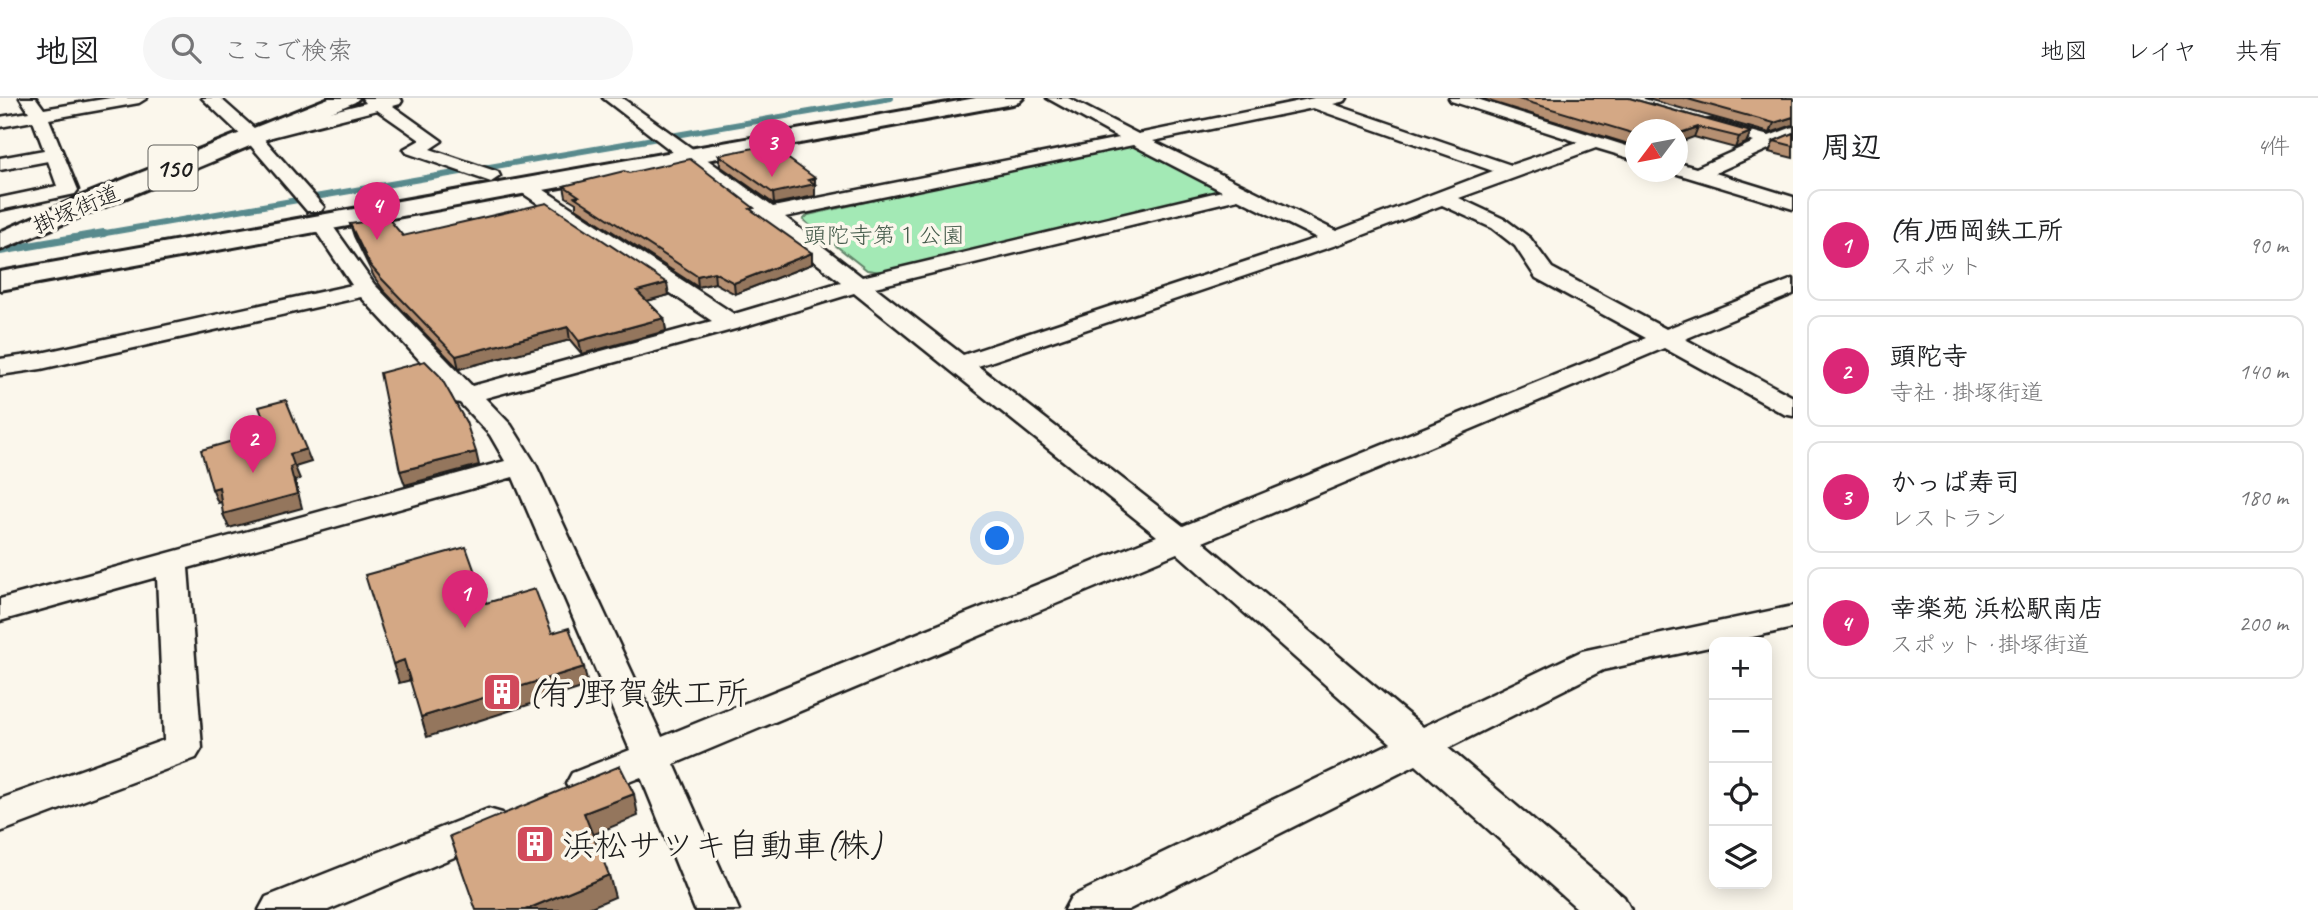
<!DOCTYPE html>
<html lang="ja">
<head>
<meta charset="utf-8">
<style>
	body { margin:0; font-family:Caveat,"Klee One",sans-serif; background:#f6f6f6; color:#202124 }
	.controls { position:absolute; right:21px; bottom:21px; display:grid; overflow:hidden; border-radius:14px; box-shadow:0 4px 18px #0003 }
	.controls button { width:63px; height:63px; display:grid; place-items:center; padding:0; border:0; border-bottom:2px solid #e0e0e0; background:#fff; color:#202124; font:35px sans-serif }
	.compass { position:absolute; left:1625px; top:21px; width:63px; height:63px; border-radius:50%; background:#fff; box-shadow:0 4px 18px #0003; rotate:238deg }
	.you { position:absolute; left:998px; top:441px; width:24px; height:24px; margin:-18px; border:5px solid #fff; border-radius:50%; background:#1a73e8; box-shadow:0 0 0 10px #1a73e833 }
	.badge { display:grid; place-items:center; width:46px; height:46px; border-radius:50%; background:#db2777; color:#fff; font-size:23px; font-weight:700 }
	.pin { position:absolute; translate:-50% -58px; filter:drop-shadow(0 2px 4px #0008) }
	.pin::after { content:''; position:absolute; top:37px; width:24px; height:21px; background:inherit; clip-path:polygon(0 0,100% 0,50% 100%) }
	.list { margin:0; padding:0; list-style:none }
	h2 { display:flex; justify-content:space-between; align-items:center; height:91px; margin:0; padding:0 28px; font-size:30px }
	h2 small { font-size:23px; font-weight:400; color:#757577 }
	.list li { display:grid; grid-template-columns:46px 1fr auto; gap:21px; align-items:center; box-sizing:border-box; height:112px; margin:0 14px 14px; padding:0 14px; border:2px solid #e0e0e0; border-radius:14px }
	.list b { display:block; font-size:26px; white-space:nowrap }
	.list p { margin:0; font-size:23px; white-space:nowrap; color:#757577 }
	.list em { font-size:23px; font-style:normal; color:#757577 }
	.icon { flex:none; width:38px; height:38px; fill:none; stroke:currentColor; stroke-width:2; stroke-linecap:round; stroke-linejoin:round }
	.map { position:relative; flex:none; width:1793px; height:812px; overflow:hidden }
	header { display:flex; align-items:center; gap:42px; box-sizing:border-box; height:98px; padding:0 35px; background:#fff; border-bottom:2px solid #e0e0e0 }
	header strong { font-size:33px }
	nav { display:flex; gap:38px; margin-inline-start:auto; font-size:24px }
	.search { width:490px; height:63px; background:#f6f6f6; display:flex; align-items:center; gap:18px; box-sizing:border-box; padding:0 24px; border-radius:38px; color:#757577; font-size:26px }
	main { display:flex }
	aside { flex:1; background:#fff }
	.map>svg:first-child { display:block }
</style>
</head>
<body>
<header>
<strong>地図</strong>
<div class="search"><svg class="icon" aria-label="search" viewBox="0 0 24 24"><circle cx="10" cy="10" r="6"/><path d="M15 15l6 6"/></svg>ここで検索</div>
<nav><a>地図</a><a>レイヤ</a><a>共有</a></nav>
</header>
<main>
<div class="map">
<svg width="1793" height="812" viewBox="0 0 1793 812">
	<rect width="100%" height="100%" fill="#fbf7ec"/>
	<filter id="ink" filterUnits="userSpaceOnUse"><feTurbulence type="fractalNoise" baseFrequency=".0143" numOctaves="2"/><feDisplacementMap in="SourceGraphic" scale="14" xChannelSelector="R" yChannelSelector="G"/><feConvolveMatrix kernelMatrix="1 2 1 2 8 2 1 2 1" color-interpolation-filters="sRGB"/></filter>
	<g filter="url(#ink)">
		<polygon fill="#a3e9b5" stroke="#608268" stroke-width="2" points="1126,46 1136,47 1220,91 1219,95 882,174 867,172 803,122 808,117"/>
		<g fill="none" stroke-linecap="round" stroke-linejoin="round">
			<polyline stroke="#598a8d" stroke-width="6" points="94,137 891,0"/>
			<polyline stroke="#598a8d" stroke-width="8" points="0,153 104,135"/>
			<g stroke="#1c1c1c" stroke-width="5">
				<g id="street">
					<polygon points="20,0 36,0 44,11 110,0 147,0 139,5 49,21 78,92 75,96 0,112 0,100 57,88 48,63 0,72 0,60 44,52 33,23 0,29 0,19 29,14"/>
					<polygon points="202,0 220,0 256,32 366,5 362,0 400,0 402,3 400,6 393,8 442,43 430,51 498,74 500,78 491,84 407,55 404,51 420,42 377,12 264,41 324,109 321,113 307,113 246,42"/>
					<path d="M603 0H622L773 109 1119 40 1047 0H1068L1138 36 1314 0H1347L1345 3 1333 6 1511 67 1578 44 1451 3 1449 0H1474L1636 51V62L1596 50 1459 100 1506 122 1530 140 1552 170 1666 231 1793 181V196L1685 241 1793 299V318L1784 316 1664 250 1203 444 1423 629 1582 553 1793 508V530L1730 544H1714V548L1603 572 1448 650 1624 799 1631 812H1579L1416 667 1128 812H1064L1071 799 1391 645 1177 455 674 666 739 812H695L641 679 586 701 572 697 566 686 572 675 630 652 513 379 188 470 202 650 196 660 0 734V701L164 642 157 479 0 523V501L505 363 490 337 460 305 455 304 452 297 361 199 41 271 0 277V261L41 255 352 187 310 124 313 120H327L374 186 472 288 712 223 518 92 515 88 525 82 532 84 734 216 841 184ZM1313 10 1493 73 1336 133 1153 43ZM1133 47 1222 93 862 179 785 119ZM1238 101 1317 140 963 257 875 189ZM1442 107 1492 130 1515 148 1536 180 1646 240 1183 428 978 268 1342 145ZM854 195 1157 438 662 639 536 367 511 327 485 300 739 230Z"/>
					<polygon points="1711,22 1769,38 1793,29 1793,40 1715,75 1793,99 1793,111 1671,74 1678,74 1678,65 1696,70 1754,44 1705,31 1702,27 1705,23"/>
					<polygon points="488,711 502,715 508,727 502,739 328,812 259,812 266,799"/>
				</g>
			</g>
			<g stroke="#1c1c1c" stroke-width="6">
				<polygon id="secondary" points="976,0 1023,0 1019,4 1012,6 0,192 0,174"/>
			</g>
			<g stroke="#1c1c1c" stroke-width="6">
				<polygon id="highway" points="329,0 359,0 355,4 0,152 0,134 82,98"/>
			</g>
			<use href="#street" fill="#fbf7ec" fill-rule="evenodd"/>
			<use href="#secondary" fill="#fbf7ec" fill-rule="evenodd"/>
			<use href="#highway" fill="#fbf7ec" fill-rule="evenodd"/>
		</g>
		<g fill="#b69072" stroke="#1c1c1c" stroke-width="2">
			<polygon points="1479,0 1629,0 1751,34 1746,45 1735,50 1694,39 1635,32 1635,48"/>
			<polygon points="1644,0 1793,0 1793,27 1770,35"/>
			<polygon points="1793,35 1793,60 1769,54 1774,43"/>
			<polygon points="719,57 815,80 815,98 774,106 720,68"/>
			<polygon points="629,75 754,114 812,166 735,196 715,185 698,189 576,110 576,105 566,99 564,88"/>
			<polygon points="350,126 669,197 647,203 664,220 666,233 582,256 570,242 459,271 384,193 374,179 354,138"/>
		</g>
		<g fill="#94765d" stroke="#1c1c1c" stroke-width="2">
			<polygon points="1793,19 1793,27 1770,35 1774,25"/>
			<polygon points="1698,29 1694,39 1677,45 1677,36"/>
			<polygon points="1751,34 1746,45 1735,50 1739,39"/>
			<polygon points="815,80 815,98 774,106 773,95"/>
			<polygon points="812,155 812,166 735,196 734,185"/>
			<polygon points="714,174 715,185 698,189 697,178"/>
			<polygon points="667,185 669,197 639,205 637,193"/>
			<polygon points="664,220 666,233 582,256 579,243"/>
			<polygon points="568,229 570,242 459,271 456,258"/>
			<polygon points="306,351 311,364 295,369 300,381 295,382 302,410 229,430 223,416 290,369 290,356"/>
			<polygon points="476,354 479,367 405,387 400,373"/>
			<polygon points="219,389 225,403 218,405 212,391"/>
			<polygon points="404,562 411,582 399,585 393,566"/>
			<polygon points="584,569 588,588 427,639 421,619"/>
			<polygon points="634,696 638,718 590,738 584,715"/>
			<polygon points="609,777 615,799 584,812 525,812"/>
		</g>
		<g fill="#d4a885" stroke="#1c1c1c" stroke-width="2">
			<polygon points="1515,0 1629,0 1751,34 1739,39 1698,29 1677,36 1677,32 1635,32 1635,36"/>
			<polygon points="1684,0 1793,0 1793,19 1774,25"/>
			<polygon points="1793,35 1793,48 1774,43"/>
			<polygon points="769,47 815,80 808,82 815,86 773,95 719,57"/>
			<polygon points="690,61 754,110 750,111 812,155 734,185 714,174 697,178 575,99 579,98 564,88 624,73 629,75"/>
			<polygon points="547,105 667,185 637,193 664,220 579,243 568,229 456,258 381,180 370,167 350,126 388,120 403,138"/>
			<polygon points="425,263 440,278 466,324 476,354 400,373 380,275"/>
			<polygon points="286,302 306,351 290,356 294,367 290,369 297,396 223,416 219,389 212,391 201,352 268,333 259,309"/>
			<polygon points="466,449 486,505 535,491 552,535 569,530 584,569 421,619 404,562 393,566 365,477"/>
			<polygon points="620,668 634,696 584,715 609,777 525,812 476,812 450,738"/>
		</g>
	</g>
	<defs>
		<g id="building-square" transform="scale(2.0125)"><rect x="-9" y="-9" width="18" height="18" rx="4" fill="#d1495b" stroke="#fbf7ec"/><path d="M-4-6H4V6H1V3H-1V6H-4ZM-2.5-4.3h1.7v1.8h-1.7ZM.8-4.3h1.7v1.8H.8ZM-2.5-1h1.7V.8h-1.7ZM.8-1h1.7V.8H.8Z" fill="#fff"/></g>
	</defs>
	<g fill-rule="evenodd">
		<use href="#building-square" x="502" y="594"/>
		<use href="#building-square" x="535" y="746"/>
	</g>
	<g text-anchor="middle" stroke-width="7" stroke-linejoin="round" paint-order="stroke">
		<g font-size="23" fill="#1c1c1c" stroke="#fbf7ec">
			<text transform="translate(76 111) rotate(-23)" y="8">掛塚街道</text>
		</g>
		<g font-size="23" fill="#445a4a" stroke="#fbf7ec">
			<text x="884" y="145">頭陀寺第１公園</text>
		</g>
		<rect fill="#fbf7ec" stroke="#5f5e5a" stroke-width="2" x="148.5" y="47.5" width="49" height="45" rx="5"/>
		<g font-size="26" font-weight="bold" fill="#1c1c1c">
			<text x="173" y="79">150</text>
		</g>
		<g font-size="33" fill="#1c1c1c" stroke="#fbf7ec" text-anchor="start">
			<text x="529" y="606">(有)野賀鉄工所</text>
			<text x="562" y="758">浜松サツキ自動車(株)</text>
		</g>
	</g>
</svg>
<div class="controls">
<button>+</button>
<button>−</button>
<button><svg class="icon" aria-label="locate" viewBox="0 0 24 24"><circle cx="12" cy="12" r="6"/><path d="M12 2v4M12 18v4M2 12h4M18 12h4"/></svg></button>
<button><svg class="icon" aria-label="layers" viewBox="0 0 24 24"><path d="M12 4l9 5-9 5-9-5zM3 14l9 5 9-5"/></svg></button>
</div>
<svg class="compass" viewBox="-18 -18 36 36"><path d="M0-13l5 13h-10z" fill="#e53935"/><path d="M0 13l5-13h-10z" fill="#757577"/></svg>
<div class="you"></div>
<div class="pin badge" style="left:465px;top:530px">1</div>
<div class="pin badge" style="left:253px;top:375px">2</div>
<div class="pin badge" style="left:772px;top:79px">3</div>
<div class="pin badge" style="left:377px;top:142px">4</div>
</div>
<aside>
<h2>周辺<small>4件</small></h2>
<ul class="list">
<li><span class="badge">1</span><div><b>(有)西岡鉄工所</b><p>スポット</p></div><em>90 m</em></li>
<li><span class="badge">2</span><div><b>頭陀寺</b><p>寺社 · 掛塚街道</p></div><em>140 m</em></li>
<li><span class="badge">3</span><div><b>かっぱ寿司</b><p>レストラン</p></div><em>180 m</em></li>
<li><span class="badge">4</span><div><b>幸楽苑 浜松駅南店</b><p>スポット · 掛塚街道</p></div><em>200 m</em></li>
</ul>
</aside>
</main>
</body>
</html>
